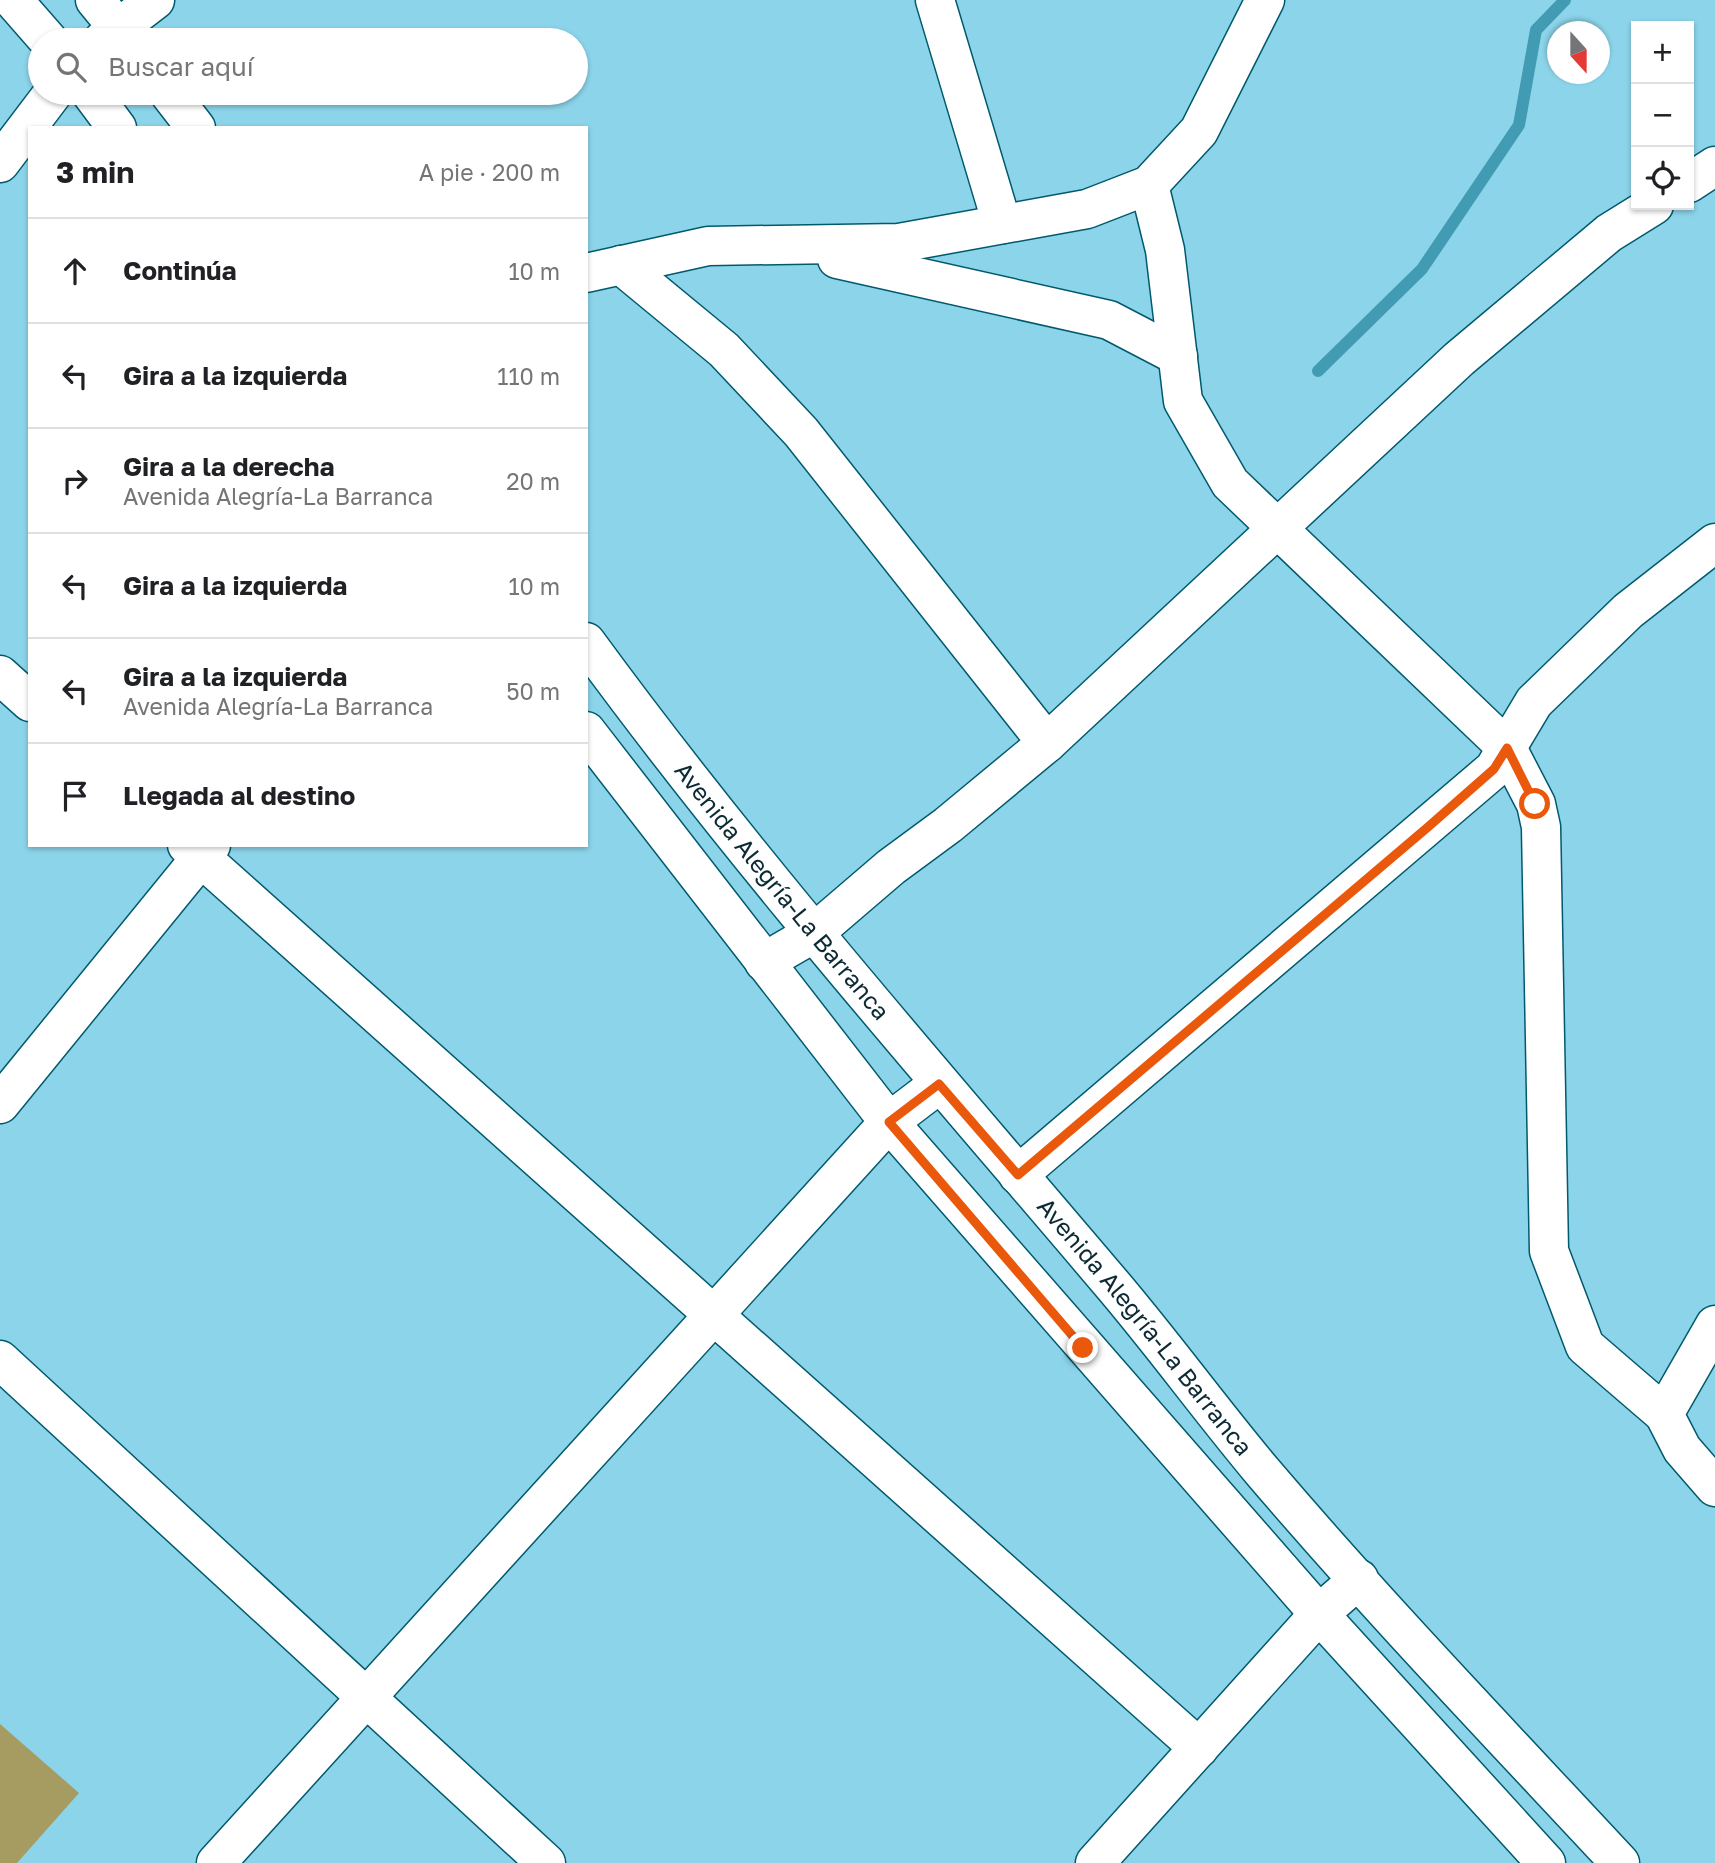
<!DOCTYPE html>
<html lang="es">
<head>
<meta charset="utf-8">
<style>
	body { margin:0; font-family:"Golos Text",sans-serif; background:#f2f2f2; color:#202124 }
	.controls { position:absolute; right:21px; top:21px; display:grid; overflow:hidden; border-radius:0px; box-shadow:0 2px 5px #0004 }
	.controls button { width:63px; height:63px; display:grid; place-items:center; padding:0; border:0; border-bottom:2px solid #e0e0e0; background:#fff; color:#202124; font:35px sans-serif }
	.compass { position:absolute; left:1547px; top:21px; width:63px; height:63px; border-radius:50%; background:#fff; box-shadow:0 2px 5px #0004; rotate:159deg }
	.stop { position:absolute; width:21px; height:21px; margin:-16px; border:5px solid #ea580c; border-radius:50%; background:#fff }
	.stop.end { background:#ea580c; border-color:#fff; box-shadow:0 2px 7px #0008 }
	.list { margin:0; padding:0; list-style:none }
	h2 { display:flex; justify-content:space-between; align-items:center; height:91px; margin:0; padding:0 28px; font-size:30px }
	h2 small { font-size:23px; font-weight:400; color:#757577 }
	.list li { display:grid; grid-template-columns:46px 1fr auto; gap:21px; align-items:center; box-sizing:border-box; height:105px; padding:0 28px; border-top:2px solid #e0e0e0 }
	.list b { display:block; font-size:26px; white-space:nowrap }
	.list p { margin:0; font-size:23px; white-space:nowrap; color:#757577 }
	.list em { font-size:23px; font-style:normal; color:#757577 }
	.icon { flex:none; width:38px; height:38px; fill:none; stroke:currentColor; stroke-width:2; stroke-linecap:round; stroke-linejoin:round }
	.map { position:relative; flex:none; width:1715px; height:1863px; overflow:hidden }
	.search { position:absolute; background:#fff; box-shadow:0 2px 5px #0004; left:28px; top:28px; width:560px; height:77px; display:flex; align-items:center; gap:18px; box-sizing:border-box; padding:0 24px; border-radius:38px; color:#757577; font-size:26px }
	.panel { position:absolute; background:#fff; box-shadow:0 2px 5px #0004; left:28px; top:126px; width:560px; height:721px; border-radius:0px }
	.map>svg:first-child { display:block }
</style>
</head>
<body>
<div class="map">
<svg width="1715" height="1863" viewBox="0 0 1715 1863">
	<rect width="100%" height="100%" fill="#8cd4ea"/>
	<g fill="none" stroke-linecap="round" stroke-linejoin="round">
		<polyline stroke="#419bb3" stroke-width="12" points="1318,371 1422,269 1519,125 1536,30 1565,0"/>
	</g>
	<polygon fill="#a69b61" points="0,1724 79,1793 17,1863 0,1863"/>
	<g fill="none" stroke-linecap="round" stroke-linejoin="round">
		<g stroke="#005a6d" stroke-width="41">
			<g id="minor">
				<polyline points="935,0 1002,224"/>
				<polyline points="103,40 155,0"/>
				<polyline points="0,163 53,93"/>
				<polyline points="1689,183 1715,166"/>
				<polyline points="1149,185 1165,250 1183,401 1230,483 1507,748 1536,804 1541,827 1549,1251 1585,1346 1664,1414"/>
				<polyline points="837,259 1109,320 1178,356"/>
				<polyline points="621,265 724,350 801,432 1047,743 1459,359 1609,233 1654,205"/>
				<polyline points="586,273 708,246 899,243 1087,209 1149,185 1199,131 1265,0"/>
				<polyline points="0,675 30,702"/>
				<polyline points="187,845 1199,1748"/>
				<polyline points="764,962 814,933 891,867 948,825 1047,743"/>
				<polyline points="1018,1175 1494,769 1534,702 1628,611 1715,543"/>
				<polyline points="1715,1325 1664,1414 1682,1449 1715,1487"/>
				<polyline points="0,1360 546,1863"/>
				<polyline points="216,1863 889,1122 939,1084"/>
				<polyline points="1095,1863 1319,1614 1359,1579"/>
			</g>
		</g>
		<g stroke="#005a6d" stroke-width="41">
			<polyline id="tertiary" points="0,1104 211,845"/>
		</g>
		<g stroke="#005a6d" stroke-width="41">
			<g id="secondary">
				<polyline points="13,0 48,40"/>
				<polyline points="95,0 128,40"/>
				<polyline points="91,93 117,128"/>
				<polyline points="169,93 196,128"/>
				<path id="s1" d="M586 642C749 865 932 1072 1111 1283 1163 1344 1210 1409 1262 1471 1377 1606 1500 1734 1620 1863"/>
				<polyline points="586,731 889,1122 1319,1614 1546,1863"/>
			</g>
		</g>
		<use href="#minor" stroke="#fff" stroke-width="38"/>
		<use href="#tertiary" stroke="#fff" stroke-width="38"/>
		<use href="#secondary" stroke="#fff" stroke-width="38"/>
	</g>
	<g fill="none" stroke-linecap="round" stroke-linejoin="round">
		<polyline stroke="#ea580c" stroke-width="9" points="1083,1348 889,1122 939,1084 1018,1175 1428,827 1494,769 1507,748 1535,804"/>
	</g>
	<g text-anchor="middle" stroke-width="5" stroke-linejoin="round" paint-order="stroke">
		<g font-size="24" fill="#0b2a33" stroke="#cceffa">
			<text dy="8" stroke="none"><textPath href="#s1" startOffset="317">Avenida Alegría-La Barranca</textPath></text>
			<text dy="8" stroke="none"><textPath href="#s1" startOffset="884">Avenida Alegría-La Barranca</textPath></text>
		</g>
	</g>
</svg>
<div class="controls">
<button>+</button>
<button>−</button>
<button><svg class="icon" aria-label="locate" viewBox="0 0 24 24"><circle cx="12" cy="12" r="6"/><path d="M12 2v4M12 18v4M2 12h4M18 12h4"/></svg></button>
</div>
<svg class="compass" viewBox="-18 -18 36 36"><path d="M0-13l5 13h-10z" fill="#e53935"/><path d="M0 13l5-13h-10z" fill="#757577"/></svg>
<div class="stop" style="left:1535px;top:804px"></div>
<div class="stop end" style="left:1083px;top:1348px"></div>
<div class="search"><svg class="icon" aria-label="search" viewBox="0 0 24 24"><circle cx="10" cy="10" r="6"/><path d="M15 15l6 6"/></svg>Buscar aquí</div>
<section class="panel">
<h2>3 min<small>A pie · 200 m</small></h2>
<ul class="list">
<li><svg class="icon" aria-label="ahead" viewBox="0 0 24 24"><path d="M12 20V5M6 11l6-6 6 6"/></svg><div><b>Continúa</b></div><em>10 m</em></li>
<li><svg class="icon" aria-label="left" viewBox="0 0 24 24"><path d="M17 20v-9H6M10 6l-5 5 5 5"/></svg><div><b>Gira a la izquierda</b></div><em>110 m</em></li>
<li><svg class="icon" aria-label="right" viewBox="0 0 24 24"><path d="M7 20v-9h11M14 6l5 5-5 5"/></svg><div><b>Gira a la derecha</b><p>Avenida Alegría-La Barranca</p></div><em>20 m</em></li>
<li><svg class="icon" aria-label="left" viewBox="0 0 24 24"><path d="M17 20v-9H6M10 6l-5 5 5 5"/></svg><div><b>Gira a la izquierda</b></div><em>10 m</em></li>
<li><svg class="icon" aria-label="left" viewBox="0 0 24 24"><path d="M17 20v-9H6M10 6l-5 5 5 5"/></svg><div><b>Gira a la izquierda</b><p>Avenida Alegría-La Barranca</p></div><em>50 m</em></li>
<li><svg class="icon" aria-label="arrive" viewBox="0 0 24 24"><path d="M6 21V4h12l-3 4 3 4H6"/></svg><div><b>Llegada al destino</b></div></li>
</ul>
</section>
</div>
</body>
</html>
